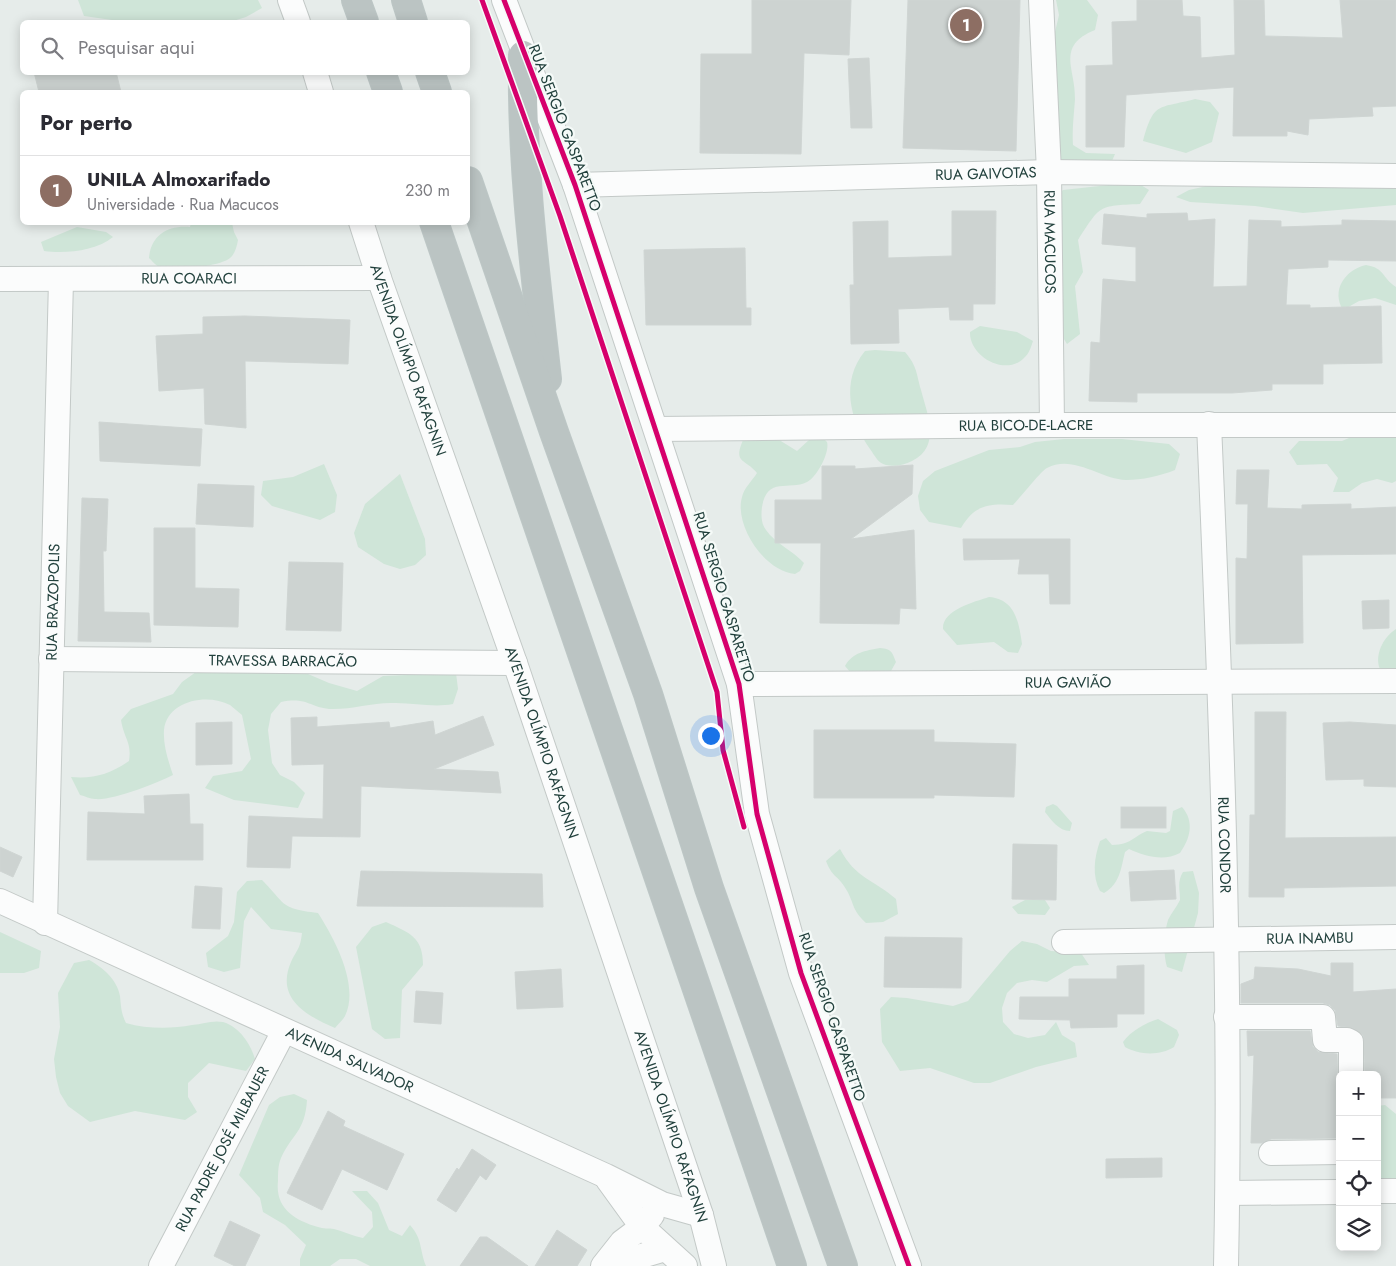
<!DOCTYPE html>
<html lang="pt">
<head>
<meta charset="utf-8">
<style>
	body { margin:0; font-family:Jost,sans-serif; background:#f2f2f3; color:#2b2b33 }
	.controls { position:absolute; right:15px; bottom:15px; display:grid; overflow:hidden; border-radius:8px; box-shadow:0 2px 12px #0003 }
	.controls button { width:45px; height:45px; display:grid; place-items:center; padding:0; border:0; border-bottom:1px solid #e1e1e2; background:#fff; color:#2b2b33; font:25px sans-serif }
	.you { position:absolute; left:710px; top:735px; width:18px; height:18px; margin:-12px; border:4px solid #fff; border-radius:50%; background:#1a73e8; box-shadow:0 0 0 8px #1a73e833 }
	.badge { display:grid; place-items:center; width:32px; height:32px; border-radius:50%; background:#677d7a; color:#fff; font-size:16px; font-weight:700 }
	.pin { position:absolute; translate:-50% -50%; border:2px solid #fff; box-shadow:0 1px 5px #0006 }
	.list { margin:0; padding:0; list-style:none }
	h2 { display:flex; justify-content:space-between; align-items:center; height:65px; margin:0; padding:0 20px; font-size:21px }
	h2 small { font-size:16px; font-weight:400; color:#7c7c81 }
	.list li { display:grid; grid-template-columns:32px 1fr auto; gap:15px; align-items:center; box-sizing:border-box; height:70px; padding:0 20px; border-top:1px solid #e1e1e2 }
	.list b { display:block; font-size:19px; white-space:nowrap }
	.list p { margin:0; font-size:16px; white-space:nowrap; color:#7c7c81 }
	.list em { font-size:16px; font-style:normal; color:#7c7c81 }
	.icon { flex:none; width:28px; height:28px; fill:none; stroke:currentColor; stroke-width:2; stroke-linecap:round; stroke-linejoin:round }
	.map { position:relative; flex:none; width:1396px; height:1266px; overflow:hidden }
	.search { position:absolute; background:#fff; box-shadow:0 2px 12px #0003; left:20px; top:20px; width:450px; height:55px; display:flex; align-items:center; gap:12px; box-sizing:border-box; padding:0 18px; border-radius:8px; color:#7c7c81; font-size:19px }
	.panel { position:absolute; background:#fff; box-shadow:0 2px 12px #0003; left:20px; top:90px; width:450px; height:135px; border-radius:8px }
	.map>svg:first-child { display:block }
</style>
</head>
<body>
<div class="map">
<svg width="1396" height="1266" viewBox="0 0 1396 1266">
	<rect width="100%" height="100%" fill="#e6ecea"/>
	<g fill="#cfe5d8">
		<polygon points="78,0 258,0 262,8 246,17 230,22 126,22 84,16"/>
		<path d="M1056 0H1087L1098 15 1095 30C1055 46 1076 69 1075 99 1074 114 1072 129 1073 145L1086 153 1115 154 1109 168 1063 162 1055 149 1052 45 1059 15Z"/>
		<path d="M1195 99 1210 102 1219 113 1212 142 1186 153 1143 141C1154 101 1158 109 1195 99Z"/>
		<path d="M1136 182 1149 190 1140 204C1097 206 1101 205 1078 240L1083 272 1075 286 1080 334 1067 344 1059 331 1053 200 1063 190Z"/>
		<polygon points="1216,184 1396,186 1396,205 1303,213 1255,206 1190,202 1176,197 1189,190"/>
		<path d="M191 223H232L234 232 238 240C237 246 235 254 230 258 221 266 177 271 165 269 158 268 154 263 149 258 151 235 168 225 190 227Z"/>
		<path d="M77 227 106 232 113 237C96 251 65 254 44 251L41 242Z"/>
		<path d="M1366 265C1385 268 1382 278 1396 287V305L1375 298 1359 301 1343 310C1331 290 1345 270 1366 265Z"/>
		<path d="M980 326 1017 332 1033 341C1031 347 1029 354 1024 358 1005 377 969 356 970 332Z"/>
		<path d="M875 350 905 352C917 366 916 372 921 390 927 414 942 446 912 461 904 465 895 467 886 465 878 463 875 456 870 449 850 420 840 381 865 351Z"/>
		<polygon points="1356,435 1396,437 1396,481 1392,483 1377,479 1362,483 1349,492 1333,492 1338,478 1327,464 1297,465 1289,452 1299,441 1342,441"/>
		<path d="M744 438H776L797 451 810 439H824L827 442C830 452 817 477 807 482 789 491 767 476 762 507 761 514 761 524 766 530 775 543 793 551 804 563L800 571 795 574C764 571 734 525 742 497 744 488 752 481 757 473 745 458 732 464 744 438Z"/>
		<path d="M1064 439H1122L1169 444 1180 454 1175 470C1160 476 1142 480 1126 480 1100 479 1073 454 1047 468 1040 472 1021 497 1013 505 987 503 974 506 961 528L929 522 920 510 918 496 923 481 935 471 989 450 1020 447 1035 442Z"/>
		<polygon points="324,464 337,495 335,512 320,520 272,506 261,495 263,481 293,477"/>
		<polygon points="400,474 425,539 426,555 415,565 400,569 384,564 358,547 354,533 365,504"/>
		<path d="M989 597C1015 599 1019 622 1022 644L1018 653 1008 652 994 642 957 645 943 629C942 610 974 602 989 597Z"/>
		<path d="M1396 629V686C1392 681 1385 676 1381 671 1373 657 1383 637 1396 629Z"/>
		<path d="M880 648C892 649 892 652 896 662L891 671 851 673 845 666C853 652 865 651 880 648Z"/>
		<path d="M227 664 301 671 329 683 357 691 383 676 456 673 458 689 453 704C432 708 412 702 391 703 370 703 350 710 329 709 309 707 307 697 281 702L271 714 268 730 272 763 280 775 294 782 305 793 298 808 234 800 205 788 213 776 242 771 251 759 242 715C238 712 234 708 230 705 208 693 167 700 164 730 163 745 168 760 173 775 157 783 112 801 95 799 90 799 85 796 80 795L71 777C94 779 110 774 129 761 132 742 124 739 121 720L131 709 173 694 182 682 196 672Z"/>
		<path d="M1053 804 1057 806 1072 823 1070 831C1059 831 1051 820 1045 812L1046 807Z"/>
		<path d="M1182 807C1195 822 1190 839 1180 853 1163 862 1145 856 1129 849L1125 852C1121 868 1120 884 1104 893L1100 891C1092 876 1094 858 1100 841L1106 838 1112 845C1132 844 1131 838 1147 831L1166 833 1170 831 1173 811Z"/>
		<path d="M840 849C856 879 873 879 896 899L898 914 883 922 866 923C850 908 855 902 844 886 837 875 832 877 826 861Z"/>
		<path d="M1193 871 1199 893 1198 913 1182 972 1167 967C1163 954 1164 933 1168 920 1171 913 1177 907 1180 900 1180 888 1177 882 1183 872Z"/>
		<path d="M262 880C287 905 279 908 318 913 334 938 360 985 345 1016 343 1020 338 1024 335 1028 307 1016 275 999 291 962 297 949 300 950 302 933L271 929 251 907 244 921 240 968 224 972 208 967 206 953 228 936 234 922 237 892 247 881Z"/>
		<polygon points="1025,900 1045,900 1050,908 1045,915 1018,914 1012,907"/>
		<path d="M386 922C410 933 423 937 423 965L402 990 400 1038 385 1039 372 1029 356 947 372 927Z"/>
		<polygon points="0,932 41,951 39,968 24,973 0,973"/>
		<polygon points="1022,941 1037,944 1051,951 1081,953 1089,965 1074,966 1047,982 1032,980 1017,983 1007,993 1002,1008 1003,1022 1014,1034 1028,1038 1045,1035 1056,1022 1062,1035 1075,1043 1077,1057 1036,1067 990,1083 974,1083 930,1068 900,1071 882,1042 880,1009 891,997 907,998 953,1006 968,1001 1010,951"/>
		<path d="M89 960C102 967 117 979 120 996 121 1006 121 1013 126 1023 147 1029 171 1029 192 1025 203 1024 212 1020 223 1022 240 1027 251 1045 255 1059L246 1071 209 1063 188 1083V1097L197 1112 185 1120 135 1111 90 1122 68 1106 60 1093 56 1077 54 1059 60 1027 58 993 74 963Z"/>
		<path d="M1158 1019 1177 1030 1179 1035 1174 1047C1160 1056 1139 1055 1125 1047L1123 1042C1131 1031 1145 1023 1158 1019Z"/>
		<path d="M294 1094 307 1100C305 1132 292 1134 281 1158 278 1165 278 1174 278 1181 275 1208 294 1220 318 1227 323 1229 329 1228 334 1229 343 1231 352 1236 363 1238L373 1227 372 1212 352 1191H367L378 1203 389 1230 402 1236 410 1225C423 1240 419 1248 426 1266H370L356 1259H340L330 1266H300V1259L306 1245 285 1225 263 1212 260 1198 239 1175 269 1105 280 1097Z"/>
		<polygon points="1385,1105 1396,1114 1396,1181 1377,1182 1377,1106"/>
	</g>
	<g fill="#cdd3d1" stroke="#cfd5d3">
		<polygon points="752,0 851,0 849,55 804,53 801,154 700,153 701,54 752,54"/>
		<polygon points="908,0 1020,0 1016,151 903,148"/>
		<polygon points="1137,0 1182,0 1183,16 1200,17 1201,58 1235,55 1234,0 1264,0 1265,36 1343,38 1340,0 1396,0 1396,106 1372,107 1373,116 1309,119 1308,135 1287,131 1287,136 1233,136 1234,87 1126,95 1124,147 1086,147 1086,66 1113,65 1112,22 1137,21"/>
		<polygon points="869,58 872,128 851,128 848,59"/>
		<polygon points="34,72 116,72 121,92 39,92"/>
		<polygon points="952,211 996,211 995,304 973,304 973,320 950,320 949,307 898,309 899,343 851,344 850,285 854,285 853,222 888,221 888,258 952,256"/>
		<polygon points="1187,213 1188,221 1215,219 1213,287 1247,286 1249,220 1281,221 1281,227 1342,225 1342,220 1396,221 1396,261 1328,260 1328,267 1288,269 1286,305 1310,305 1310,308 1381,306 1382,363 1323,364 1323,384 1272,384 1272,390 1232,393 1137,393 1137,402 1089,401 1091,342 1100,343 1103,279 1136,282 1136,247 1102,244 1104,214 1147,218 1147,214"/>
		<polygon points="745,248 746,308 751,308 751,325 646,325 644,250"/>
		<polygon points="245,316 350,320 348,364 245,361 246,428 205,424 204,388 159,391 156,336 203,334 203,317"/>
		<polygon points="99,422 202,429 200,466 100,461"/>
		<polygon points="913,465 912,494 851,539 914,530 916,609 900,608 899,624 820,623 821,543 775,543 775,500 822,500 822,466 855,466 855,469"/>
		<polygon points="1237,470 1269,470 1267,508 1302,509 1302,505 1351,504 1351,509 1396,507 1396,554 1302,555 1303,643 1236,644 1236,558 1247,559 1248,504 1236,504"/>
		<polygon points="198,484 254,486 253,527 196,524"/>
		<polygon points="82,498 108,499 106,551 103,551 104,612 149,613 151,642 78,641"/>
		<polygon points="154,528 195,528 195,588 239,589 238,627 154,625"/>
		<polygon points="963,539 1070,539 1070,604 1050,604 1049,574 1018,574 1020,559 964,560"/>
		<polygon points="289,562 343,563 341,631 286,630"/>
		<polygon points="1389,600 1389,628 1363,629 1362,601"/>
		<polygon points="1255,712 1286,712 1285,838 1396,837 1396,886 1284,888 1284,897 1249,897 1250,815 1255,815"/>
		<polygon points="483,716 494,745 434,769 498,772 501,793 361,786 360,837 292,836 290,868 247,867 249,816 323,819 324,764 292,765 291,718 317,717 317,727 389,722 390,728 433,721 435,735"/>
		<polygon points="232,722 232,764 196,765 196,723"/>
		<polygon points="1350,722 1396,725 1396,787 1364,786 1364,779 1326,780 1323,723"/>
		<polygon points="814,730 934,730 934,742 1016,744 1014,797 934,795 934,798 814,798"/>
		<polygon points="189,794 190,824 203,824 203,860 87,860 88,812 145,814 144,796"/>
		<rect x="1121" y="807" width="45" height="21"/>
		<polygon points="1013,844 1057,845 1056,900 1012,899"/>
		<polygon points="0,847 22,857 13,877 0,871"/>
		<polygon points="1174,870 1176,899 1131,901 1129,872"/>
		<polygon points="361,871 542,874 543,907 357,906"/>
		<polygon points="195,886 222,888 220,929 192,928"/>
		<polygon points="885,937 962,938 961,988 884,987"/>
		<polygon points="1331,963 1353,963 1353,992 1396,989 1396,1098 1377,1098 1377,1075 1365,1075 1363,1035 1353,1028 1338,1026 1335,1010 1330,1005 1323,1003 1241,1003 1241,984 1254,979 1255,967 1298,969 1331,976"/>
		<polygon points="1144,965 1144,1014 1117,1014 1117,1027 1071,1028 1070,1020 1019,1019 1020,997 1069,997 1069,979 1117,979 1117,966"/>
		<polygon points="561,969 563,1007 517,1009 515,972"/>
		<polygon points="416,991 443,993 441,1024 414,1022"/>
		<polygon points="1247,1031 1310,1031 1313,1047 1318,1052 1337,1054 1340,1138 1271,1139 1262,1143 1251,1143 1254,1055 1248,1056"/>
		<polygon points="328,1111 345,1121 343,1126 404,1154 387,1190 342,1169 322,1210 287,1193"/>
		<polygon points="472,1149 496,1165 486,1180 480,1175 456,1212 437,1200 457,1168 459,1170"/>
		<polygon points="1162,1158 1162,1177 1106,1178 1106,1159"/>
		<polygon points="230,1221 260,1235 245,1266 235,1266 214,1256"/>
		<polygon points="557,1230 587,1250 577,1266 535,1266"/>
		<polygon points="480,1237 487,1237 528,1266 460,1266"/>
	</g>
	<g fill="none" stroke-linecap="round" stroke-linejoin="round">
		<g stroke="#c3c9c7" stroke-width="26">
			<g id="minor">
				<polyline points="290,0 298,22"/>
				<polyline points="504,0 575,185 739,684 757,814 801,973 909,1266"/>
				<path id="s1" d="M1041 0 1049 172 1052 425"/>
				<polyline points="315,72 321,92"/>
				<path id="s2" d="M575 185 1049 172 1396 176"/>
				<path id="s3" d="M361 222 379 278 515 663 701 1215 714 1266"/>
				<path id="s4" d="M0 279 379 278"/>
				<path id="s5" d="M1209 424C1221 704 1232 985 1226 1266"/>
				<path id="s6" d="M656 429 1052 425H1396"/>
				<path id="s7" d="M51 659 515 663"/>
				<path id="s8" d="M739 684 1396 681"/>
				<path id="s9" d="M0 901 606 1176 662 1204 701 1215"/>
				<path id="s10" d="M45 923 61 280"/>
				<path id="s11" d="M1064 942 1396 937"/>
				<polyline points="1226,1017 1323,1017 1325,1040 1347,1040 1351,1042 1351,1075"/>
				<polyline points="1271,1153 1340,1152"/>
				<polyline points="608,1180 642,1227 685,1266"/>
				<polyline points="1377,1191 1396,1191"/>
				<polyline points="1228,1193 1340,1192"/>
				<path id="s12" d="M161 1266 284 1031"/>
				<polyline points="603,1266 622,1242 642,1227 652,1215"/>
				<polyline points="608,1266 665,1249"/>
			</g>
		</g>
		<g stroke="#bdc7c6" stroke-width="30">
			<g id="highway">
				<polyline points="356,0 364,22"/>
				<polyline points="406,0 413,22"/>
				<path d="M523 55C521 162 535 272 547 379"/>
				<polyline points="381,72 388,92"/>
				<polyline points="430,72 437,92"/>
				<polyline points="468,181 554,432 648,694 709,888 843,1266"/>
				<polyline points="434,222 792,1266"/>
			</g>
		</g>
		<use href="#minor" stroke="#fbfcfc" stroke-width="24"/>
		<use href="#highway" stroke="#bbc4c3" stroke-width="28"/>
		<g stroke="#f5faf8" stroke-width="8">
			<g id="cycleway">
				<polyline points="482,0 560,216 717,692 723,750 744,827"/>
				<polyline points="504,0 575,185 739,684 757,814 801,973 909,1266"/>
			</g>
		</g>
		<use href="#cycleway" stroke="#d6006c" stroke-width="5"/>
	</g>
	<g text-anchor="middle" stroke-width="4.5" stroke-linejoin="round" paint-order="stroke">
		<g font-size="15" fill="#22413d" stroke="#f5faf8">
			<text transform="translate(565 128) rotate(69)" y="5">RUA SERGIO GASPARETTO</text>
			<text dy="5" stroke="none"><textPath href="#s2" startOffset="411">RUA GAIVOTAS</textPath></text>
			<text dy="5" stroke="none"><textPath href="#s1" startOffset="242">RUA MACUCOS</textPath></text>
			<text dy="5" stroke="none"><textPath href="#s4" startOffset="189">RUA COARACI</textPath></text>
			<text dy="5" stroke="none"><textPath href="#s3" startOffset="146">AVENIDA OLÍMPIO RAFAGNIN</textPath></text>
			<text dy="5" stroke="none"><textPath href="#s6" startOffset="370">RUA BICO-DE-LACRE</textPath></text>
			<text transform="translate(724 597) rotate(73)" y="5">RUA SERGIO GASPARETTO</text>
			<text dy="5" stroke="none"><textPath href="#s10" startOffset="321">RUA BRAZOPOLIS</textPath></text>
			<text dy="5" stroke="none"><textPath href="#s7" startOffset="232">TRAVESSA BARRACÃO</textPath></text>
			<text dy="5" stroke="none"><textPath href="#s8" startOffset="329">RUA GAVIÃO</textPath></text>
			<text dy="5" stroke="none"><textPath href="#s3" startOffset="551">AVENIDA OLÍMPIO RAFAGNIN</textPath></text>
			<text dy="5" stroke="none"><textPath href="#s5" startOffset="421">RUA CONDOR</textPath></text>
			<text dy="5" stroke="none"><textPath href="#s11" startOffset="246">RUA INAMBU</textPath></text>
			<text transform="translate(832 1017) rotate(71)" y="5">RUA SERGIO GASPARETTO</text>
			<text dy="5" stroke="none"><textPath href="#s9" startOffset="384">AVENIDA SALVADOR</textPath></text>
			<text dy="5" stroke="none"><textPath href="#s3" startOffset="956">AVENIDA OLÍMPIO RAFAGNIN</textPath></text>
			<text dy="5" stroke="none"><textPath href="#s12" startOffset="132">RUA PADRE JOSÉ MILBAUER</textPath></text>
		</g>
	</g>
</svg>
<div class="controls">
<button>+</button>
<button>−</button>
<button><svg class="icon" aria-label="locate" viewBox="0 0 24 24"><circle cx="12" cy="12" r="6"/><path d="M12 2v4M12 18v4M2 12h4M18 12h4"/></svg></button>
<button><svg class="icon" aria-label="layers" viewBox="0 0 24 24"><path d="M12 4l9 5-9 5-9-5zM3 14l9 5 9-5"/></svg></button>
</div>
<div class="you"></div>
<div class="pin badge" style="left:966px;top:25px;background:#8d6e63">1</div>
<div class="search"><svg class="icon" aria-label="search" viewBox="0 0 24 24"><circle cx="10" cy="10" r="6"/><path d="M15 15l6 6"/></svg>Pesquisar aqui</div>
<section class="panel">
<h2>Por perto<small></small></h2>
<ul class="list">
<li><span class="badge" style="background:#8d6e63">1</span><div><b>UNILA Almoxarifado</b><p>Universidade · Rua Macucos</p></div><em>230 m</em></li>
</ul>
</section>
</div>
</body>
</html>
